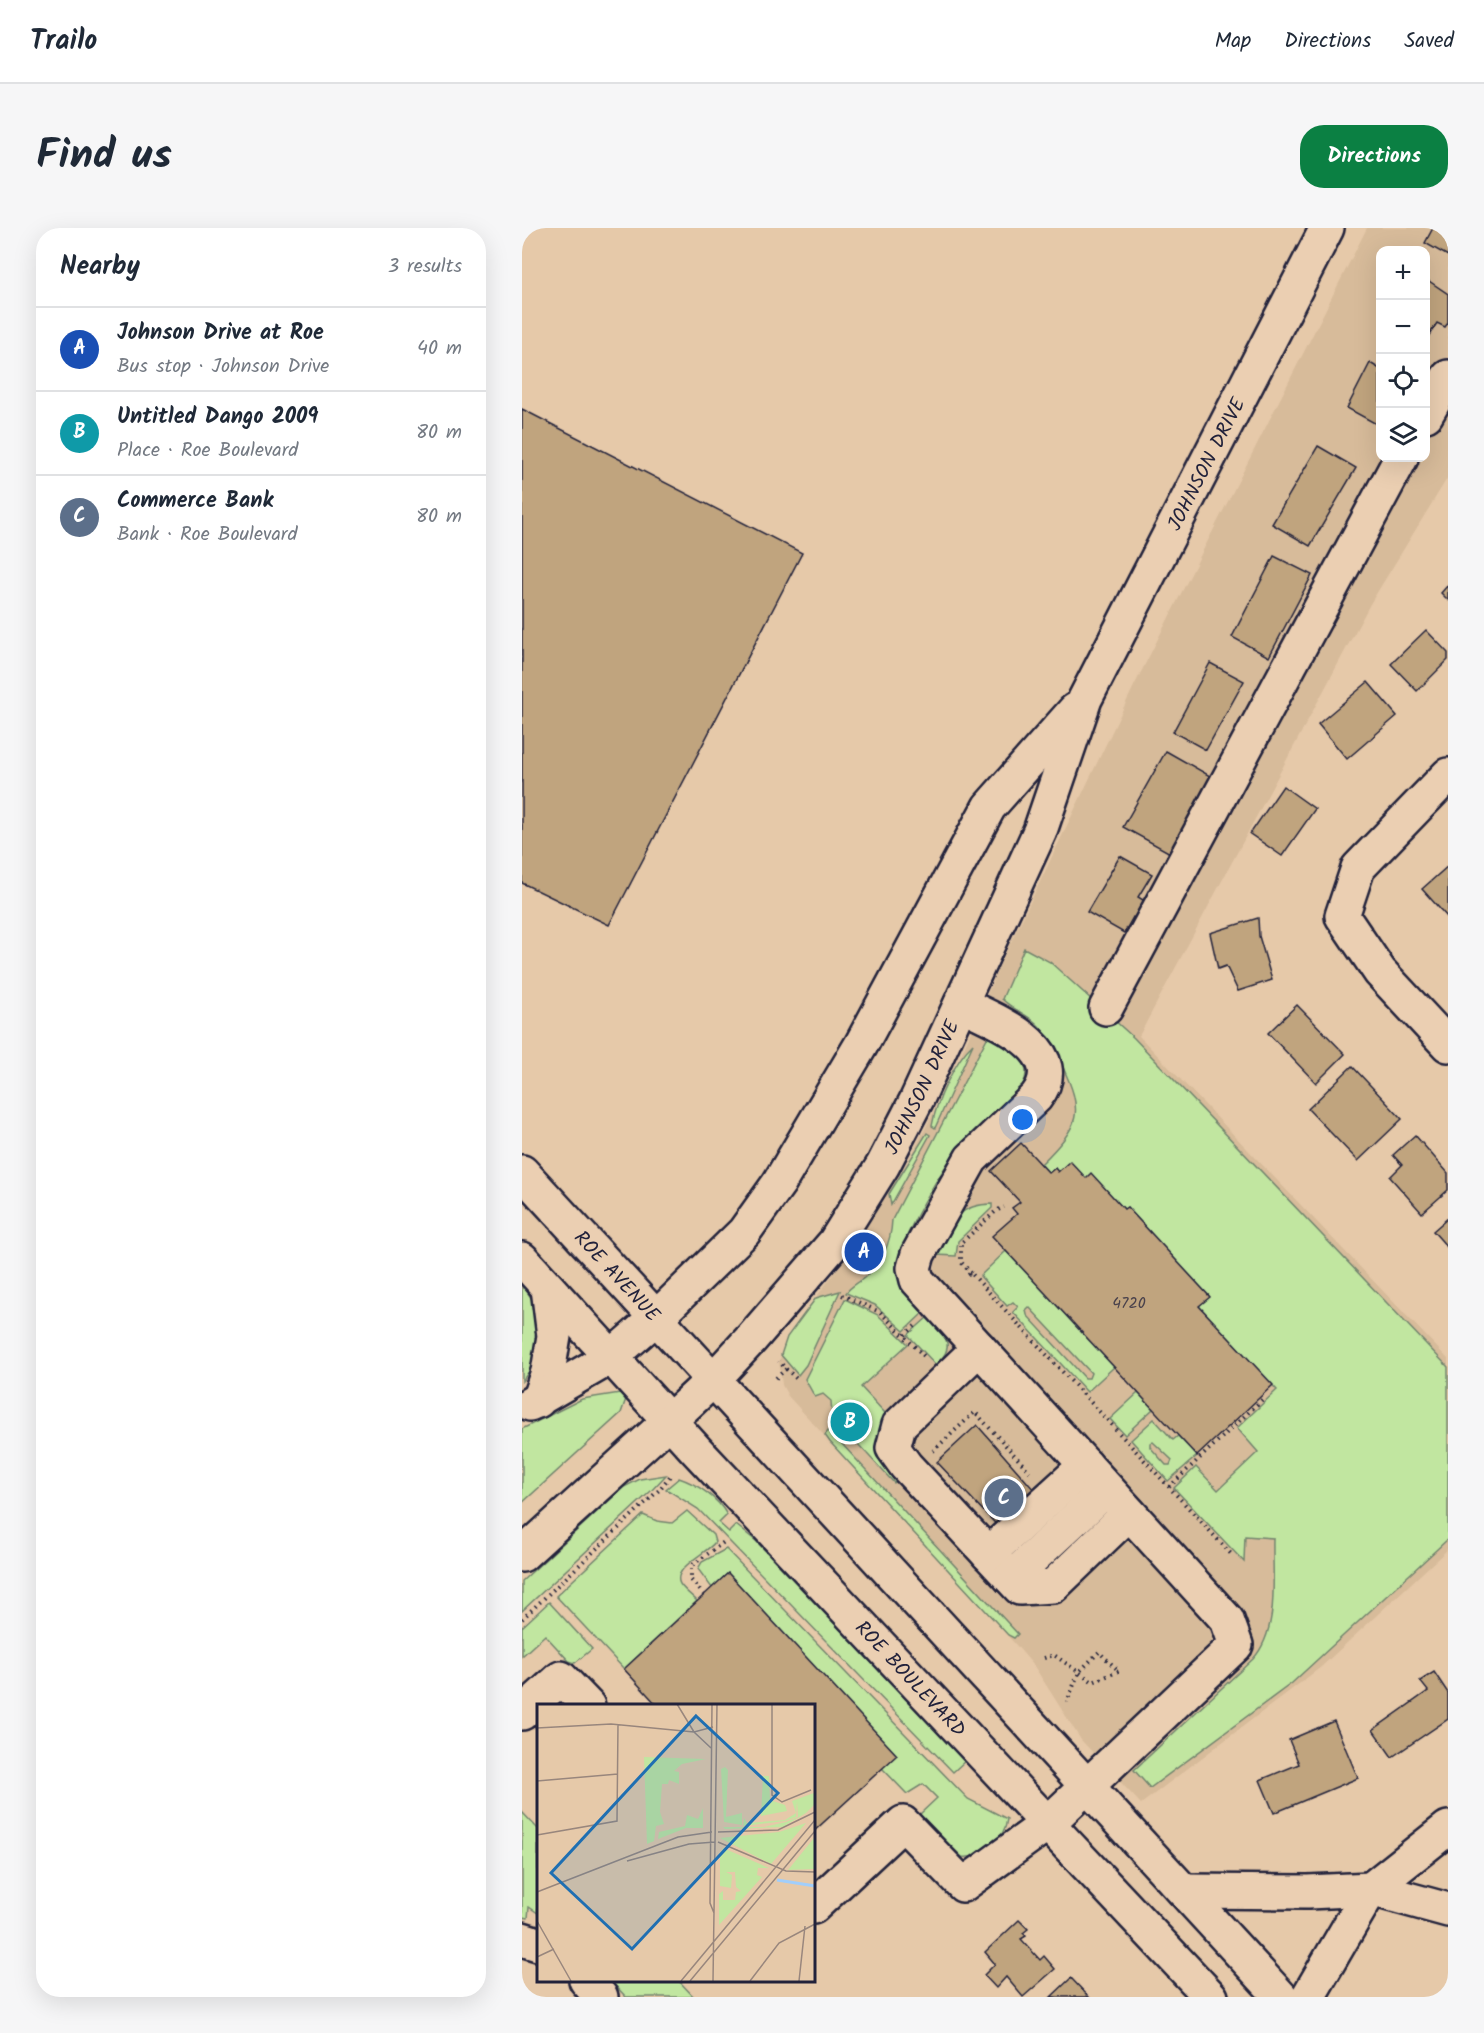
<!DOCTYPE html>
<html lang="en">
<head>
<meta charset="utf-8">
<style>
	body { margin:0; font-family:Kalam,sans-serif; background:#f6f6f7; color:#1f2937 }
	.controls { position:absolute; right:18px; top:18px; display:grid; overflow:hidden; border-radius:12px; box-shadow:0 6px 24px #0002 }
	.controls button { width:54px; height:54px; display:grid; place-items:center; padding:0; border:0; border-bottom:2px solid #e0e1e3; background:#fff; color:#1f2937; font:30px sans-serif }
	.you { position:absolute; left:501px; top:892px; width:21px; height:21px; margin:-15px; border:4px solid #fff; border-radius:50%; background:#1a73e8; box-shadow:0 0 0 9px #1a73e833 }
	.badge { display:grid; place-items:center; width:39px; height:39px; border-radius:50%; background:#0b8043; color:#fff; font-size:20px; font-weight:700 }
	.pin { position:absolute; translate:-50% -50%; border:3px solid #fff; box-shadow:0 2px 6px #0006 }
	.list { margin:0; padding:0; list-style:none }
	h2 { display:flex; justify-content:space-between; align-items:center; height:78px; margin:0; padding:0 24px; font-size:26px }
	h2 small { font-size:20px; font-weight:400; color:#747a83 }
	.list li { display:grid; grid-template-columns:39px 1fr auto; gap:18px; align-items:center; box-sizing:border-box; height:84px; padding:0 24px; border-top:2px solid #e0e1e3 }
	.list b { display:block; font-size:22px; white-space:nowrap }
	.list p { margin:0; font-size:20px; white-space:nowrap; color:#747a83 }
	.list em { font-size:20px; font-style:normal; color:#747a83 }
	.icon { flex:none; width:33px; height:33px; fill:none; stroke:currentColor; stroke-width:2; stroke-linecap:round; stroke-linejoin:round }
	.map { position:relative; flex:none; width:926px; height:1769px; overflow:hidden; border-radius:24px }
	header { display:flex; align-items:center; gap:36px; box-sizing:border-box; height:84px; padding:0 30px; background:#fff; border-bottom:2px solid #e0e1e3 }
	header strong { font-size:28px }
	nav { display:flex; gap:33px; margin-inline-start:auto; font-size:21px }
	.intro { display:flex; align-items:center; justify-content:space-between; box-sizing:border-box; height:144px; padding:0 36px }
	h1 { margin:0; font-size:42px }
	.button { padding:15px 27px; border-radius:24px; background:#0b8043; color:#fff; font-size:21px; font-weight:700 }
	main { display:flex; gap:36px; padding:0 36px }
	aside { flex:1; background:#fff; border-radius:24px; box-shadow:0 6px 24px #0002 }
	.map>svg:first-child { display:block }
</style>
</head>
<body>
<header>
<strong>Trailo</strong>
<nav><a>Map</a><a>Directions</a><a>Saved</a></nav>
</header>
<div class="intro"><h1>Find us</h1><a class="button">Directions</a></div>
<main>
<aside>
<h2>Nearby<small>3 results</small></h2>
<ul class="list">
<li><span class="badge" style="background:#1a4fb4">A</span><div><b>Johnson Drive at Roe</b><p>Bus stop · Johnson Drive</p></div><em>40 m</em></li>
<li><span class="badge" style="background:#0f9aa8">B</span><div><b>Untitled Dango 2009</b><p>Place · Roe Boulevard</p></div><em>80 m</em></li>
<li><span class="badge" style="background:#5c6f8a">C</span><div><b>Commerce Bank</b><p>Bank · Roe Boulevard</p></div><em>80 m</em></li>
</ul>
</aside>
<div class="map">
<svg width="926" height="1769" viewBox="0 0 926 1769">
	<rect width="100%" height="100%" fill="#e6c9a9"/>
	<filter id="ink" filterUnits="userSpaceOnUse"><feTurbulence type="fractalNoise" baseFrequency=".0167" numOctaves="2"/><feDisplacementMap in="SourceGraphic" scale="12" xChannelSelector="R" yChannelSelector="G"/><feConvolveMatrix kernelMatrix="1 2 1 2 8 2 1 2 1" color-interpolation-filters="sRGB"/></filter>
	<g filter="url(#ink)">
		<path fill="#d7bb9a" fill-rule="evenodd" d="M845 0H926V249L848 376 617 808 926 1131V1321L799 1439 619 1576 559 1512 512 1438 494 1417 266 1168 260 1157 257 1133 274 1096 319 1036 388 930 427 854 478 737 612 458ZM858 22H904V230H858Z"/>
		<g fill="#c1e6a0" stroke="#72846e" stroke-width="1.5" fill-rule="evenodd">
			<path d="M502 720 528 734 612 810 926 1139V1311L770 1455 628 1560 612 1542 731 1431C758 1401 750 1349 751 1310L723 1308 722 1334 652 1260 674 1239 696 1262 736 1224 715 1200 755 1162 677 1078 687 1068 605 979 602 981 569 946 564 950 536 944 533 940 527 945 519 936C558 897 563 886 539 835 532 821 526 806 514 795 504 786 490 781 480 771Z"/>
			<path d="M465 810C485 812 513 834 501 856 488 879 460 895 442 914 424 932 376 1014 376 1038 376 1058 389 1070 401 1085L382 1103 353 1077 324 1065C329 1058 335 1056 342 1050 360 1035 369 1015 370 992Z"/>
			<path d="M451 816 413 900 410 898C414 874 433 832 451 816Z"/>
			<polygon points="405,905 408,907 369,977 367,966"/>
			<path d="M470 976V980L436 1013 434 1028 414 1027C429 998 433 976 470 976Z"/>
			<path d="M484 1023 592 1139 565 1164 491 1084 496 1079 491 1074 485 1078 458 1048ZM507 1079 569 1145 567 1150H563L505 1087 504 1082Z"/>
			<polygon points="0,1055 20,1088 14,1134 0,1153"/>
			<polygon points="318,1063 284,1137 276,1147 259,1127 265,1109 294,1070"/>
			<polygon points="323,1071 356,1087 386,1116 339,1159 363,1185 361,1205 382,1246 372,1255 310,1188 309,1173 301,1166 293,1169 283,1151"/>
			<path d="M406 1089C422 1108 436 1116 414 1137L386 1107Z"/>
			<polygon points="98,1165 104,1171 99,1185 0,1275 0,1201 60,1171"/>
			<polygon points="616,1165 631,1181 603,1207 588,1191"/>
			<path d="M632 1191 651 1212 656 1208 675 1228 646 1253 609 1212ZM631 1214 650 1232 648 1237H644L628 1219V1215Z"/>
			<polygon points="307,1202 496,1406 492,1410 486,1407 308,1214 303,1207"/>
			<polygon points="144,1247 129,1263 0,1383 0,1353 102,1259 118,1251"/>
			<path d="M157 1250C175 1256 196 1270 205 1287L197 1295 207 1304 214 1297 234 1313 443 1533 431 1544 176 1281 144 1261Z"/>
			<path d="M165 1283 191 1307 193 1314C187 1324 149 1340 158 1356 162 1362 170 1368 175 1373L102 1441 34 1368 121 1287 135 1293 150 1295Z"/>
			<path d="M204 1321 446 1571 485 1591C483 1611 460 1631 440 1629L397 1587 415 1570 401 1556 385 1566 360 1540 374 1527 206 1345 190 1360 176 1341 180 1334Z"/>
			<polygon points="27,1374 70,1421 53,1435 47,1433 23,1407 0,1428 0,1399"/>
			<polygon points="0,1584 16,1601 16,1685 7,1679 6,1690 0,1689"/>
			<polygon points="89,1753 157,1753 172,1769 104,1769"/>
		</g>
		<g fill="#c0a47e" stroke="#22223b" stroke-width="1.5">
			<polygon points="911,0 926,0 926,28 903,15"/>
			<polygon points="904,51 926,66 926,95 923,99 915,95 904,112"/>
			<polygon points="848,135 858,141 858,198 825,180"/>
			<polygon points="0,181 280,325 87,697 0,655"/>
			<polygon points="796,218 834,240 788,318 750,296"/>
			<polygon points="752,328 790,347 747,429 710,409"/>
			<polygon points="926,357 926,372 919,365"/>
			<polygon points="904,402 926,425 926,432 895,463 869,436"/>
			<polygon points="688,435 722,453 684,522 651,504"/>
			<polygon points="846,454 875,488 825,531 796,496"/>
			<polygon points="644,523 702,556 659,631 601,599"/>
			<polygon points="761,558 793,581 760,628 728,606"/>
			<polygon points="598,628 630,646 616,669 631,678 621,695 611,689 602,705 565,684"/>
			<polygon points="926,638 926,690 900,661"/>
			<polygon points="736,690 737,708 750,752 716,763 704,738 696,741 688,705"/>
			<polygon points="775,777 823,826 794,855 746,805"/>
			<polygon points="830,838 880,891 836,933 786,881"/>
			<polygon points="893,907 926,945 926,962 900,985 868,949 880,937 871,927"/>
			<polygon points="499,915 527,945 533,940 536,944 548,933 564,950 569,945 602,981 605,979 688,1069 677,1078 751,1157 675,1228 470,1008 495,986 490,980 498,974 469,943"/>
			<polygon points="926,990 926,1020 911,1003"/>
			<polygon points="455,1197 562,1319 526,1351 415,1234"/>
			<polygon points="206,1345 375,1527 291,1604 291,1478 136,1478 102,1441"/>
			<polygon points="912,1444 926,1465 926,1491 870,1529 851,1502 906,1463 898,1453"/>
			<polygon points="812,1493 836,1550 752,1585 738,1552 777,1536 767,1512"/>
			<polygon points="497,1692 506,1701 501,1705 504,1708 499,1711 518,1732 522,1728 533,1741 501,1769 484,1749 474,1760 462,1747 473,1736 463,1724"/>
			<polygon points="549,1750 567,1769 529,1769"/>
		</g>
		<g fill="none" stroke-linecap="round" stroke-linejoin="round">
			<g stroke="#22223b" stroke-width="38">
				<g id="minor">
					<polyline points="904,187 926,149"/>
					<polyline points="926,547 836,640 820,688 858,744 926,817"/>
					<polyline points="584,780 879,230"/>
					<polyline points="457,1120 377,1197 371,1220 384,1238 498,1360 531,1358 607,1285"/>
					<polyline points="466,1326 564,1237"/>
					<polyline points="489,1350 585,1261"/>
					<polyline points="0,1485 39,1450 66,1478"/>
					<polyline points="662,1663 786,1664 849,1661 926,1682"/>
					<path d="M291 1679 381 1595 441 1657 525 1596 714 1417 705 1392 395 1052 392 1040 396 1026 449 931 514 869C551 822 470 791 439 776"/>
					<polyline points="0,1711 16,1716"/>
					<polyline points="64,1752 79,1769"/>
					<polyline points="786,1769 849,1661 926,1600"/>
				</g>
			</g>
			<g stroke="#22223b" stroke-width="38">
				<g id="major">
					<path id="s1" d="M0 944 759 1769"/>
					<path id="s2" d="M0 1031 175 1223 689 1769"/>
					<polyline points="89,1129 135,1089 222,1004 257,955 339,817 467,579 553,482"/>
					<path id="s3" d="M147 1193 192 1151 230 1110 313 1014 361 937 395 871 518 603 563 471 805 0"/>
				</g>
			</g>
			<g stroke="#22223b" stroke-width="38">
				<g id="highway">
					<polyline points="16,1173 26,1144 32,1108 26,1060"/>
					<polyline points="8,1176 89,1129"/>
					<polyline points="0,1327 147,1193"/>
				</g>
			</g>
			<g stroke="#22223b" stroke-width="4" stroke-dasharray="1.5 4.5" stroke-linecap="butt">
				<polyline points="449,1045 439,1034 439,1015 474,983 482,979"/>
				<polyline points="446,1047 449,1045 710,1327"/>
				<polyline points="320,1067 358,1084 402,1128"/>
				<polyline points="383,1107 393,1098"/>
				<polyline points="264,1141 277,1153"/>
				<polyline points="254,1150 264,1141 257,1133"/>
				<polyline points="411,1223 453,1184 508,1244"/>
				<polyline points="647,1259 743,1169"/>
				<polyline points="182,1367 169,1352 169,1338 202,1314"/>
				<polyline points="0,1391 137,1262 148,1248"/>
				<polyline points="522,1430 532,1427 571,1454 597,1443 577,1424 557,1444 545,1474"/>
			</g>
			<use href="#minor" stroke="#ebcfb2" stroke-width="33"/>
			<use href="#major" stroke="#ebcfb2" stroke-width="33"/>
			<use href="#highway" stroke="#ebcfb2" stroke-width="33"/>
		</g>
	</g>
	<g text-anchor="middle" stroke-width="4.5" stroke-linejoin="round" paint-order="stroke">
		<g font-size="16" fill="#4a424c">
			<text x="607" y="1080">4720</text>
		</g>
		<g font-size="20" fill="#22223b" stroke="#ebcfb2">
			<text dy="7" stroke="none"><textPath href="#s3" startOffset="1108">JOHNSON DRIVE</textPath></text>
			<text dy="7" stroke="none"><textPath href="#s3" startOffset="422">JOHNSON DRIVE</textPath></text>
			<text dy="7" stroke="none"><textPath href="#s1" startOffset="141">ROE AVENUE</textPath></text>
			<text dy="7" stroke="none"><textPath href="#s2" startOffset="572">ROE BOULEVARD</textPath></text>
		</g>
	</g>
	<g transform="translate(15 1476)">
		<rect width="278" height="278" fill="#e6c9a9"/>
		<path d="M107 53 169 55 145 60 137 67 142 68V80L132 76 131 80H125L123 108 127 120 119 122 117 137 110 140ZM188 63 191 66 189 113 205 109V121L187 118 184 65ZM226 72H232L233 96 248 101 250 107 224 112ZM277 89V101L269 109 246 123 188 125 186 123H227L249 118 261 113 260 97 259 113 248 117 206 122 207 114 210 119 248 116 259 109 255 97ZM166 104V124H149L121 135 122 128 148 122 150 111 161 115ZM269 119 234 160 183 134 242 128ZM277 134V165L251 166ZM186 144 232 164H221L220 171 225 173 182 221V190L186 187V196H198L199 188 204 187 199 183 198 168H189L195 171 194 184 183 182V152Z" fill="#c1e6a0"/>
		<path fill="none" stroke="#a1cefb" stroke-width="3" d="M240 176 278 182"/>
		<path fill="none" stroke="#98867d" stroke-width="1.5" d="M140 0 157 28 174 44M175 0 173 199 177 209M235 0V91L245 98 274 86M0 24 74 20 157 28 176 23M0 77 81 70M181 128 241 126 278 108M0 131 80 117 81 20M181 138 249 167 278 168M90 157 152 140 178 138M0 188 141 133 175 128M0 217 34 277M0 253 17 245M144 277 278 116M153 277 278 127M176 277 180 0M213 277 242 239 278 220M262 277 268 222"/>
		<path fill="#1f6fb2" fill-opacity="0.15" stroke="#1f6fb2" stroke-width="3" d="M159 12 241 89 95 245 14 169Z"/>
		<rect width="278" height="278" fill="none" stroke="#22223b" stroke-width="3"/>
	</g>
</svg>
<div class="controls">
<button>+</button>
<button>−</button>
<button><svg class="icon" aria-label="locate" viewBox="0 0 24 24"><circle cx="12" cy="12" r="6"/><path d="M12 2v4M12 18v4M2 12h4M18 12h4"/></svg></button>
<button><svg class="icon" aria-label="layers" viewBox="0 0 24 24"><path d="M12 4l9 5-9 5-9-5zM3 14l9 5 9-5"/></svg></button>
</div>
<div class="you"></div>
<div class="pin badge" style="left:342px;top:1024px;background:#1a4fb4">A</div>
<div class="pin badge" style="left:328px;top:1194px;background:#0f9aa8">B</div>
<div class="pin badge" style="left:482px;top:1270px;background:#5c6f8a">C</div>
</div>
</main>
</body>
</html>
